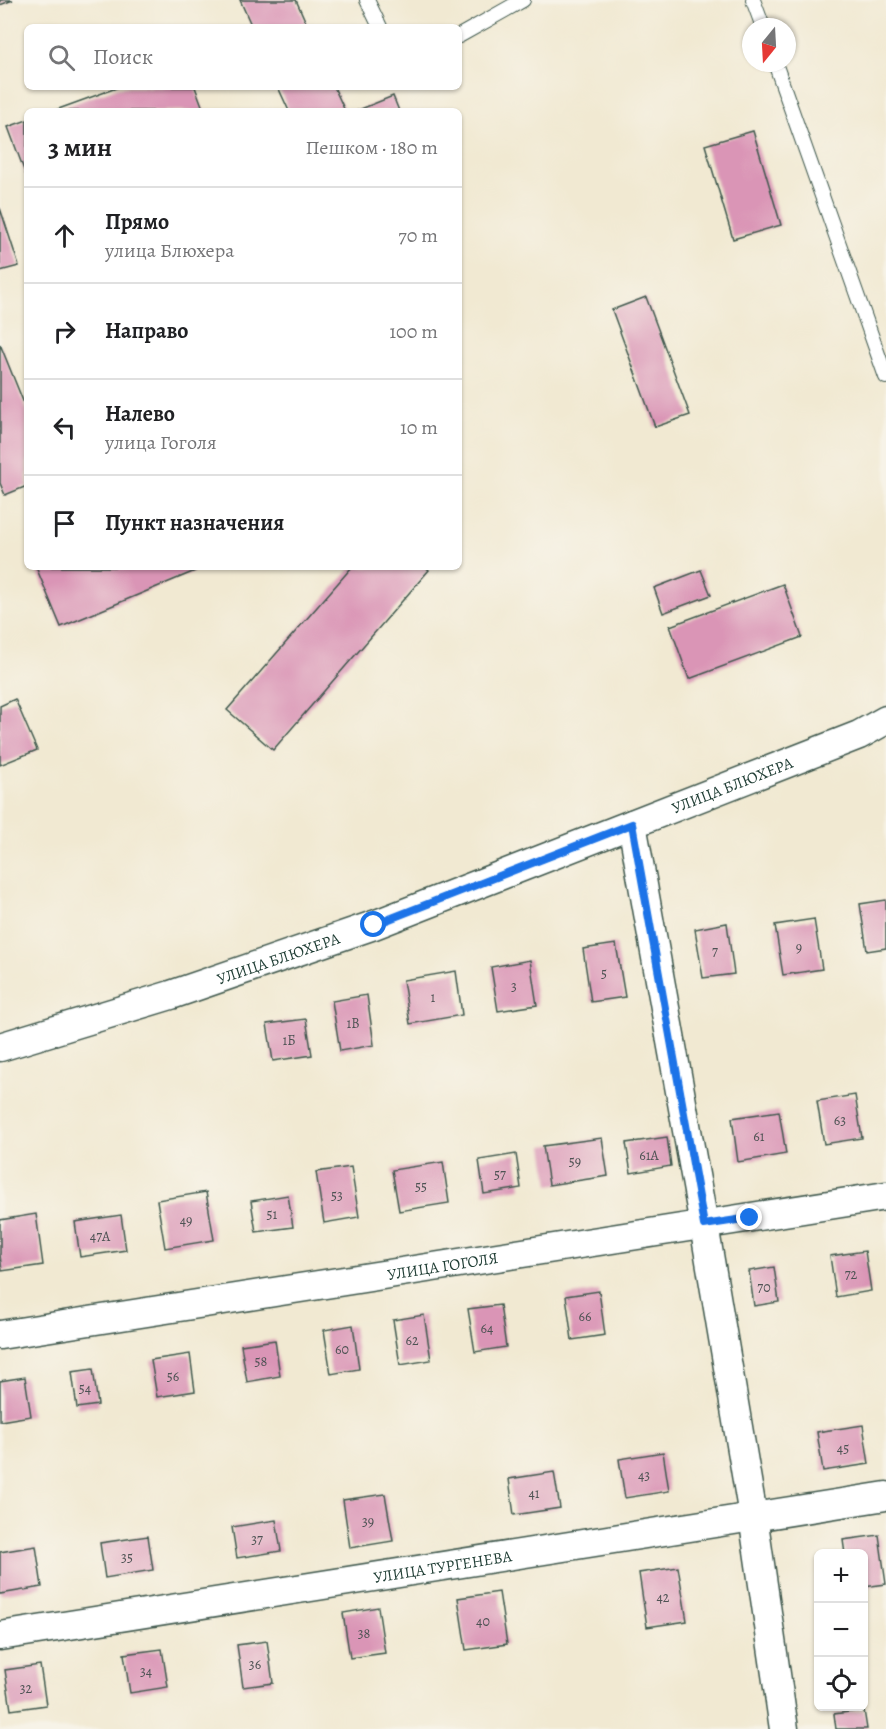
<!DOCTYPE html>
<html lang="ru">
<head>
<meta charset="utf-8">
<style>
	body { margin:0; font-family:Alegreya,serif; background:#f2f2f2; color:#202124 }
	.controls { position:absolute; right:18px; bottom:18px; display:grid; overflow:hidden; border-radius:9px; box-shadow:0 2px 4px #0004 }
	.controls button { width:54px; height:54px; display:grid; place-items:center; padding:0; border:0; border-bottom:2px solid #e0e0e0; background:#fff; color:#202124; font:30px sans-serif }
	.compass { position:absolute; left:742px; top:18px; width:54px; height:54px; border-radius:50%; background:#fff; box-shadow:0 2px 4px #0004; rotate:198deg }
	.stop { position:absolute; width:18px; height:18px; margin:-14px; border:4px solid #1a73e8; border-radius:50%; background:#fff }
	.stop.end { background:#1a73e8; border-color:#fff; box-shadow:0 2px 6px #0008 }
	.list { margin:0; padding:0; list-style:none }
	h2 { display:flex; justify-content:space-between; align-items:center; height:78px; margin:0; padding:0 24px; font-size:26px }
	h2 small { font-size:20px; font-weight:400; color:#757577 }
	.list li { display:grid; grid-template-columns:39px 1fr auto; gap:18px; align-items:center; box-sizing:border-box; height:96px; padding:0 24px; border-top:2px solid #e0e0e0 }
	.list b { display:block; font-size:22px; white-space:nowrap }
	.list p { margin:0; font-size:20px; white-space:nowrap; color:#757577 }
	.list em { font-size:20px; font-style:normal; color:#757577 }
	.icon { flex:none; width:33px; height:33px; fill:none; stroke:currentColor; stroke-width:2; stroke-linecap:round; stroke-linejoin:round }
	.map { position:relative; flex:none; width:886px; height:1729px; overflow:hidden }
	.search { position:absolute; background:#fff; box-shadow:0 2px 4px #0004; left:24px; top:24px; width:438px; height:66px; display:flex; align-items:center; gap:15px; box-sizing:border-box; padding:0 21px; border-radius:9px; color:#757577; font-size:22px }
	.panel { position:absolute; background:#fff; box-shadow:0 2px 4px #0004; left:24px; top:108px; width:438px; height:462px; border-radius:9px }
	.map>svg:first-child { display:block }
</style>
</head>
<body>
<div class="map">
<svg width="886" height="1729" viewBox="0 0 886 1729">
	<rect width="100%" height="100%" fill="#f7f3e8"/>
	<filter id="ink" filterUnits="userSpaceOnUse"><feTurbulence type="fractalNoise" baseFrequency=".0167" numOctaves="2"/><feDisplacementMap in="SourceGraphic" scale="12" xChannelSelector="R" yChannelSelector="G"/><feConvolveMatrix kernelMatrix="1 2 1 2 8 2 1 2 1" color-interpolation-filters="sRGB"/></filter>
	<filter id="wash" filterUnits="userSpaceOnUse"><feTurbulence type="fractalNoise" baseFrequency=".008" numOctaves="4" result="noise"/><feDisplacementMap in="SourceGraphic" scale="24" xChannelSelector="R" yChannelSelector="G"/><feGaussianBlur stdDeviation="1.35" result="paint"/><feColorMatrix in="noise" values="0 0 0 0 0 0 0 0 0 0 0 0 0 0 0 0 0 1.4 0 .05"/><feComposite in="paint" operator="in"/></filter>
	<g filter="url(#wash)">
		<rect width="100%" height="100%" fill="#f1e9d2"/>
		<g id="blocks">
			<g fill="#da95b6">
				<polygon points="0,0 13,0 0,5"/>
				<polygon points="240,0 296,0 308,27 252,27"/>
				<polygon points="119,87 195,87 204,111 53,111"/>
				<polygon points="278,87 334,87 345,111 289,111"/>
				<polygon points="393,96 399,111 356,111"/>
				<polygon points="27,120 27,178 8,127"/>
				<polygon points="753,131 781,225 733,239 705,145"/>
				<polygon points="0,208 19,266 0,271"/>
				<polygon points="646,297 690,415 655,427 612,310"/>
				<polygon points="0,344 27,411 27,486 5,495 0,483"/>
				<polygon points="36,567 193,567 195,571 61,627"/>
				<polygon points="352,567 426,567 429,570 273,750 227,710"/>
				<polygon points="701,570 711,595 663,613 654,588"/>
				<polygon points="783,584 802,637 689,679 670,626"/>
				<polygon points="15,699 37,750 0,765 0,706"/>
				<polygon points="886,900 886,948 867,951 860,904"/>
				<polygon points="814,919 822,969 783,975 775,925"/>
				<polygon points="727,923 734,974 703,978 695,929"/>
				<polygon points="616,944 625,997 591,1002 583,949"/>
				<polygon points="530,960 537,1005 498,1011 491,967"/>
				<polygon points="456,971 462,1015 410,1024 403,980"/>
				<polygon points="367,995 374,1045 340,1051 332,1001"/>
				<polygon points="306,1019 312,1055 273,1061 267,1024"/>
				<polygon points="855,1095 862,1138 824,1144 817,1101"/>
				<polygon points="779,1111 786,1154 738,1162 732,1118"/>
				<polygon points="667,1137 671,1166 631,1173 626,1143"/>
				<polygon points="602,1138 608,1176 549,1185 543,1146"/>
				<polygon points="516,1154 521,1188 484,1194 479,1160"/>
				<polygon points="443,1162 449,1203 399,1211 392,1170"/>
				<polygon points="351,1167 359,1217 324,1223 316,1172"/>
				<polygon points="206,1192 214,1240 165,1248 157,1200"/>
				<polygon points="288,1195 293,1227 256,1232 251,1201"/>
				<polygon points="36,1214 43,1265 2,1271 0,1255 0,1220"/>
				<polygon points="121,1215 126,1250 80,1257 75,1222"/>
				<polygon points="865,1251 871,1291 836,1297 830,1256"/>
				<polygon points="774,1267 779,1302 754,1306 749,1271"/>
				<polygon points="599,1291 605,1335 572,1340 566,1296"/>
				<polygon points="500,1305 506,1347 475,1352 468,1309"/>
				<polygon points="424,1315 431,1360 400,1365 393,1320"/>
				<polygon points="353,1325 359,1369 331,1374 324,1330"/>
				<polygon points="275,1340 280,1376 247,1382 241,1345"/>
				<polygon points="190,1354 195,1391 157,1397 151,1360"/>
				<polygon points="93,1369 98,1405 77,1408 72,1372"/>
				<polygon points="25,1377 31,1416 0,1421 0,1381"/>
				<polygon points="863,1425 869,1464 823,1471 817,1432"/>
				<polygon points="663,1452 669,1491 625,1498 619,1459"/>
				<polygon points="554,1472 560,1508 514,1515 509,1479"/>
				<polygon points="385,1494 393,1541 350,1548 343,1500"/>
				<polygon points="276,1520 281,1551 237,1558 232,1527"/>
				<polygon points="879,1535 886,1584 864,1587 864,1554 845,1554 843,1540"/>
				<polygon points="148,1536 153,1570 105,1578 100,1543"/>
				<polygon points="36,1546 42,1587 0,1594 0,1552"/>
				<polygon points="678,1567 687,1621 647,1627 639,1573"/>
				<polygon points="499,1592 507,1644 466,1650 458,1598"/>
				<polygon points="378,1607 385,1653 350,1658 343,1613"/>
				<polygon points="267,1641 273,1683 243,1687 237,1645"/>
				<polygon points="162,1649 168,1687 130,1693 124,1654"/>
				<polygon points="40,1665 46,1705 11,1710 5,1670"/>
				<polygon points="864,1710 867,1729 836,1729 834,1714"/>
			</g>
		</g>
	</g>
	<g filter="url(#ink)">
		<use href="#blocks" fill-opacity="0" stroke="#3e574c" stroke-width="1.5"/>
		<g fill="none" stroke-linecap="round" stroke-linejoin="round">
			<g stroke="#3e574c" stroke-width="16">
				<g id="service">
					<polyline points="367,0 380,27"/>
					<polyline points="753,0 763,27"/>
					<polyline points="459,36 523,0"/>
					<polyline points="775,63 886,377"/>
				</g>
			</g>
			<g stroke="#3e574c" stroke-width="31">
				<g id="minor">
					<polyline points="632,824 704,1225 753,1516 784,1729"/>
					<path id="s1" d="M0 1047 171 995 374 925 859 735 886 720"/>
					<path id="s2" d="M0 1335 886 1196"/>
					<path id="s3" d="M0 1636 886 1496"/>
				</g>
			</g>
			<use href="#service" stroke="#fff" stroke-width="14"/>
			<use href="#minor" stroke="#fff" stroke-width="28"/>
		</g>
	</g>
	<g fill="none" stroke-linecap="round" stroke-linejoin="round" filter="url(#ink)">
		<polyline stroke="#1a73e8" stroke-width="8" points="374,925 632,824 704,1225 750,1218"/>
	</g>
	<g text-anchor="middle" stroke-width="5" stroke-linejoin="round" paint-order="stroke">
		<g font-size="14" fill="#4e5354">
			<text x="799" y="952">9</text>
			<text x="715" y="956">7</text>
			<text x="604" y="978">5</text>
			<text x="514" y="991">3</text>
			<text x="433" y="1002">1</text>
			<text x="353" y="1028">1В</text>
			<text x="289" y="1045">1Б</text>
			<text x="840" y="1125">63</text>
			<text x="759" y="1141">61</text>
			<text x="649" y="1160">61А</text>
			<text x="575" y="1166">59</text>
			<text x="500" y="1179">57</text>
			<text x="421" y="1191">55</text>
			<text x="337" y="1200">53</text>
			<text x="272" y="1219">51</text>
			<text x="186" y="1225">49</text>
			<text x="100" y="1241">47А</text>
			<text x="851" y="1279">72</text>
			<text x="764" y="1292">70</text>
			<text x="585" y="1321">66</text>
			<text x="487" y="1333">64</text>
			<text x="412" y="1345">62</text>
			<text x="342" y="1354">60</text>
			<text x="261" y="1366">58</text>
			<text x="173" y="1381">56</text>
			<text x="85" y="1393">54</text>
			<text x="843" y="1453">45</text>
			<text x="644" y="1480">43</text>
			<text x="534" y="1498">41</text>
			<text x="368" y="1526">39</text>
			<text x="257" y="1544">37</text>
			<text x="127" y="1562">35</text>
			<text x="663" y="1602">42</text>
			<text x="483" y="1626">40</text>
			<text x="364" y="1638">38</text>
			<text x="255" y="1669">36</text>
			<text x="146" y="1676">34</text>
			<text x="26" y="1693">32</text>
		</g>
		<g font-size="16" fill="#1f3d34" stroke="#f7f3e8">
			<text dy="6" stroke="none"><textPath href="#s1" startOffset="778">УЛИЦА БЛЮХЕРА</textPath></text>
			<text dy="6" stroke="none"><textPath href="#s1" startOffset="292">УЛИЦА БЛЮХЕРА</textPath></text>
			<text dy="6" stroke="none"><textPath href="#s2" startOffset="448">УЛИЦА ГОГОЛЯ</textPath></text>
			<text dy="6" stroke="none"><textPath href="#s3" startOffset="448">УЛИЦА ТУРГЕНЕВА</textPath></text>
		</g>
	</g>
</svg>
<div class="controls">
<button>+</button>
<button>−</button>
<button><svg class="icon" aria-label="locate" viewBox="0 0 24 24"><circle cx="12" cy="12" r="6"/><path d="M12 2v4M12 18v4M2 12h4M18 12h4"/></svg></button>
</div>
<svg class="compass" viewBox="-18 -18 36 36"><path d="M0-13l5 13h-10z" fill="#e53935"/><path d="M0 13l5-13h-10z" fill="#757577"/></svg>
<div class="stop" style="left:374px;top:925px"></div>
<div class="stop end" style="left:750px;top:1218px"></div>
<div class="search"><svg class="icon" aria-label="search" viewBox="0 0 24 24"><circle cx="10" cy="10" r="6"/><path d="M15 15l6 6"/></svg>Поиск</div>
<section class="panel">
<h2>3 мин<small>Пешком · 180 m</small></h2>
<ul class="list">
<li><svg class="icon" aria-label="ahead" viewBox="0 0 24 24"><path d="M12 20V5M6 11l6-6 6 6"/></svg><div><b>Прямо</b><p>улица Блюхера</p></div><em>70 m</em></li>
<li><svg class="icon" aria-label="right" viewBox="0 0 24 24"><path d="M7 20v-9h11M14 6l5 5-5 5"/></svg><div><b>Направо</b></div><em>100 m</em></li>
<li><svg class="icon" aria-label="left" viewBox="0 0 24 24"><path d="M17 20v-9H6M10 6l-5 5 5 5"/></svg><div><b>Налево</b><p>улица Гоголя</p></div><em>10 m</em></li>
<li><svg class="icon" aria-label="arrive" viewBox="0 0 24 24"><path d="M6 21V4h12l-3 4 3 4H6"/></svg><div><b>Пункт назначения</b></div></li>
</ul>
</section>
</div>
</body>
</html>
